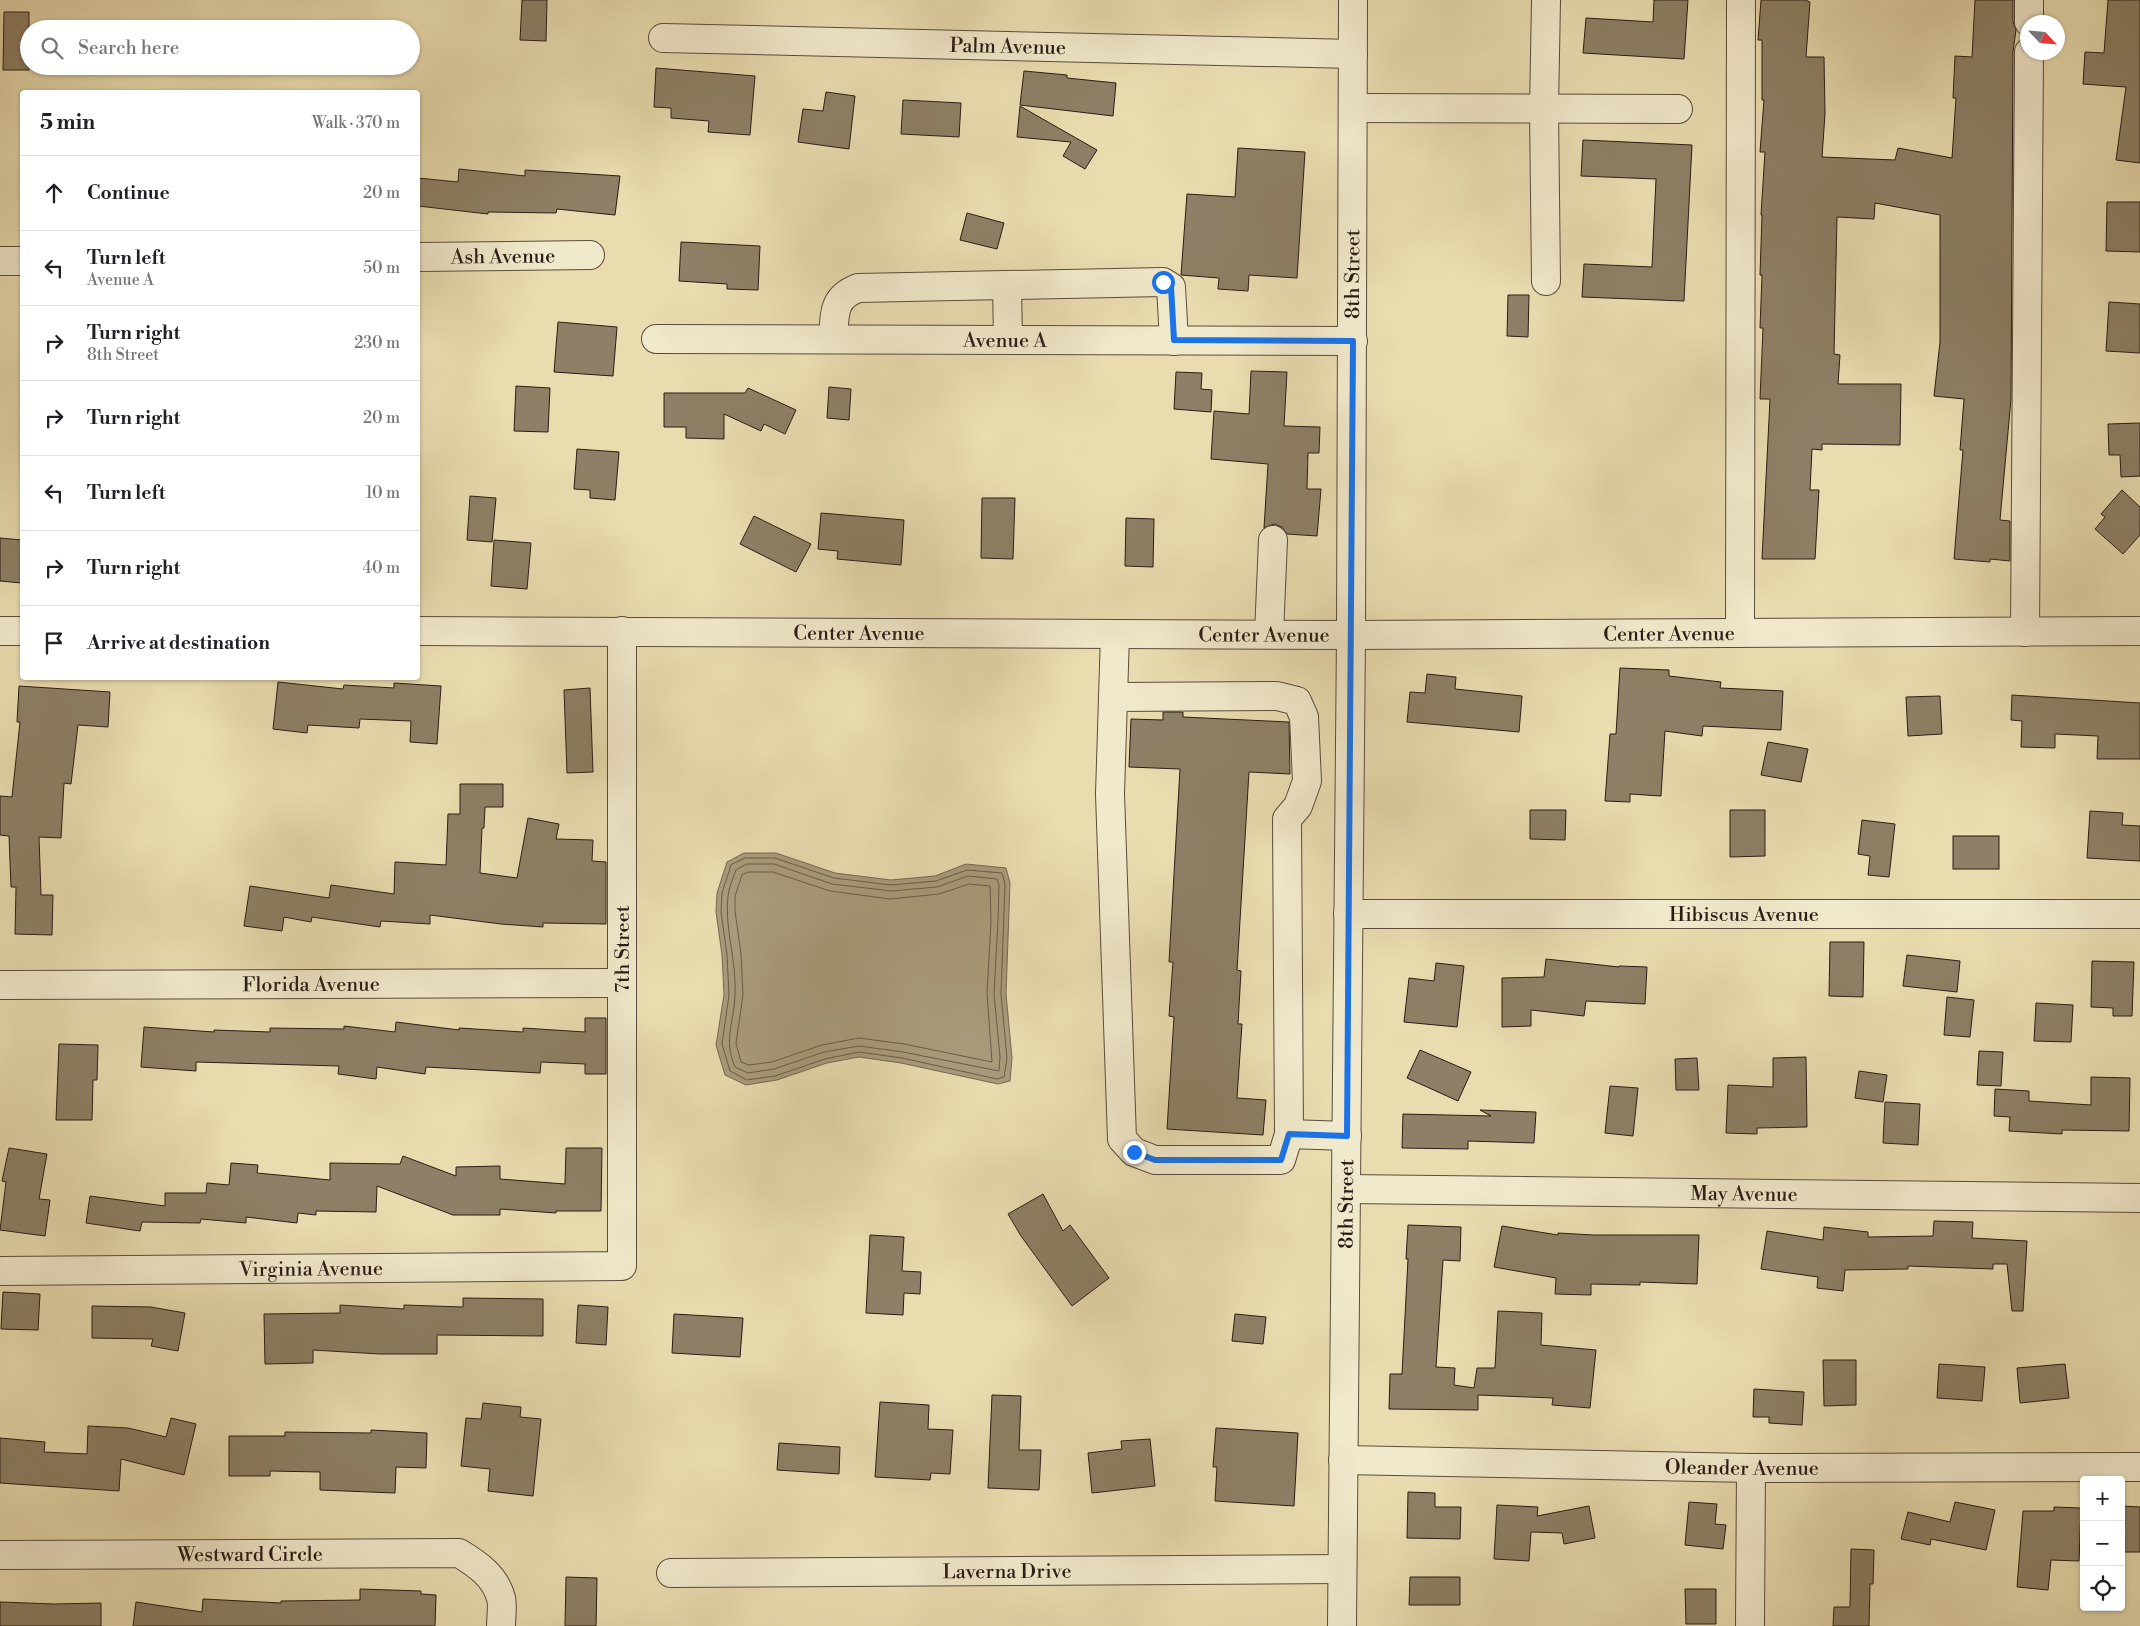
<!DOCTYPE html>
<html lang="en">
<head>
<meta charset="utf-8">
<style>
	body { margin:0; font-family:"Libre Bodoni",serif; background:#f2f2f2; color:#202124 }
	.controls { position:absolute; right:15px; bottom:15px; display:grid; overflow:hidden; border-radius:5px; box-shadow:0 1px 4px #0004 }
	.controls button { width:45px; height:45px; display:grid; place-items:center; padding:0; border:0; border-bottom:1px solid #e0e0e0; background:#fff; color:#202124; font:25px sans-serif }
	.compass { position:absolute; left:2020px; top:15px; width:45px; height:45px; border-radius:50%; background:#fff; box-shadow:0 1px 4px #0004; rotate:116deg }
	.stop { position:absolute; width:15px; height:15px; margin:-11px; border:4px solid #1a73e8; border-radius:50%; background:#fff }
	.stop.end { background:#1a73e8; border-color:#fff; box-shadow:0 1px 5px #0008 }
	.list { margin:0; padding:0; list-style:none }
	h2 { display:flex; justify-content:space-between; align-items:center; height:65px; margin:0; padding:0 20px; font-size:21px }
	h2 small { font-size:16px; font-weight:400; color:#757577 }
	.list li { display:grid; grid-template-columns:32px 1fr auto; gap:15px; align-items:center; box-sizing:border-box; height:75px; padding:0 20px; border-top:1px solid #e0e0e0 }
	.list b { display:block; font-size:19px; white-space:nowrap }
	.list p { margin:0; font-size:16px; white-space:nowrap; color:#757577 }
	.list em { font-size:16px; font-style:normal; color:#757577 }
	.icon { flex:none; width:28px; height:28px; fill:none; stroke:currentColor; stroke-width:2; stroke-linecap:round; stroke-linejoin:round }
	.map { position:relative; flex:none; width:2140px; height:1626px; overflow:hidden }
	.search { position:absolute; background:#fff; box-shadow:0 1px 4px #0004; left:20px; top:20px; width:400px; height:55px; display:flex; align-items:center; gap:12px; box-sizing:border-box; padding:0 18px; border-radius:28px; color:#757577; font-size:19px }
	.panel { position:absolute; background:#fff; box-shadow:0 1px 4px #0004; left:20px; top:90px; width:400px; height:590px; border-radius:5px }
	.map>svg:first-child { display:block }
</style>
</head>
<body>
<div class="map">
<svg width="2140" height="1626" viewBox="0 0 2140 1626">
	<rect width="100%" height="100%" fill="#e9ddb0"/>
	<filter id="stains"><feTurbulence type="fractalNoise" baseFrequency=".004" numOctaves="4"/><feColorMatrix values="0 0 0 0 .2 0 0 0 0 .09 0 0 0 0 .02 0 0 0 .5 -.17"/></filter>
	<radialGradient id="worn" r=".72"><stop offset=".6" stop-color="#630" stop-opacity="0"/><stop offset="1" stop-color="#630" stop-opacity=".3"/></radialGradient>
	<polygon fill="#a89b7b" stroke="#766852" points="744,853 776,853 835,873 891,880 935,876 966,864 1006,868 1010,883 1006,994 1012,1058 1010,1081 998,1084 901,1063 859,1057 827,1063 777,1080 746,1085 725,1075 716,1045 724,995 722,955 716,912 717,893 727,862"/>
	<g fill="none" stroke-linecap="round" stroke-linejoin="round">
		<g stroke="#695c48" stroke-width="1">
			<polygon points="745,858 775,858 834,878 891,885 936,881 967,870 1002,873 1005,884 1001,994 1007,1058 1004,1077 997,1079 902,1058 859,1052 825,1059 775,1076 747,1080 730,1071 722,1044 729,995 727,955 721,912 722,893 731,865"/>
			<path d="M747 864H774L832 884 891 891 937 887 968 876 997 879 999 885 998 921 994 994 1000 1057 999 1071 903 1052 859 1046 824 1052 774 1069 748 1073 735 1067C723 1039 734 1023 735 995 737 963 724 926 728 896 729 887 733 878 736 870Z"/>
			<polygon points="749,872 773,872 830,891 890,899 939,894 969,884 990,886 991,921 987,993 992,1062 904,1044 859,1038 822,1045 772,1062 749,1065 741,1062 736,1043 743,995 741,954 735,911 735,896 742,875"/>
		</g>
	</g>
	<g fill="#8d8066" stroke="#2a1c15">
		<polygon points="522,0 547,0 546,41 520,40"/>
		<polygon points="1654,0 1688,0 1684,59 1583,53 1586,18 1653,22"/>
		<polygon points="1761,0 1805,0 1810,2 1806,57 1824,57 1825,114 1822,157 1895,160 1898,148 1952,158 1956,98 1953,98 1955,56 1972,57 1975,0 2013,0 2013,22 2016,30 2013,52 2011,399 2000,520 2010,521 2010,561 1990,559 1990,562 1954,559 1963,450 1960,450 1964,399 1934,396 1940,342 1940,215 1875,203 1874,219 1837,217 1834,354 1840,355 1838,384 1901,384 1900,445 1822,444 1822,450 1812,449 1810,490 1819,490 1815,559 1762,559 1770,399 1760,399 1763,328 1760,328 1762,275 1760,275 1762,215 1761,215 1765,152 1760,152 1764,100 1762,100 1762,40 1758,40"/>
		<polygon points="2108,0 2140,0 2140,163 2116,160 2126,87 2083,84 2085,52 2104,53"/>
		<polygon points="4,12 29,12 29,70 3,70"/>
		<polygon points="656,68 755,76 750,135 708,132 709,121 671,118 671,108 654,107"/>
		<polygon points="1024,71 1067,75 1067,78 1116,83 1113,116 1020,105"/>
		<polygon points="826,92 855,96 849,149 798,142 803,109 823,111"/>
		<polygon points="903,100 961,103 959,137 901,134"/>
		<polygon points="1020,106 1097,150 1085,169 1063,156 1071,142 1017,137"/>
		<polygon points="1583,140 1692,145 1684,301 1582,297 1584,264 1652,267 1656,179 1581,176"/>
		<polygon points="1238,148 1305,152 1297,278 1249,275 1248,291 1218,289 1219,278 1181,275 1187,194 1235,197"/>
		<polygon points="459,169 525,176 525,170 620,176 615,215 557,209 556,213 488,212 488,214 418,206 418,178 458,182"/>
		<polygon points="2107,202 2140,202 2140,252 2106,251"/>
		<polygon points="967,213 1004,223 997,249 960,240"/>
		<polygon points="681,242 760,246 758,290 727,289 727,284 679,281"/>
		<polygon points="1508,295 1529,295 1528,337 1507,336"/>
		<polygon points="2109,302 2140,304 2140,353 2106,351"/>
		<polygon points="558,322 617,327 613,376 554,372"/>
		<polygon points="1251,371 1287,372 1284,426 1320,427 1319,453 1308,453 1307,489 1321,489 1317,536 1287,534 1282,527 1274,524 1264,528 1268,464 1211,459 1214,411 1249,414"/>
		<polygon points="1176,372 1202,373 1201,389 1212,390 1211,412 1174,409"/>
		<polygon points="516,386 550,388 548,432 514,431"/>
		<polygon points="829,387 851,389 849,420 827,418"/>
		<polygon points="748,388 796,410 785,434 764,424 761,431 724,414 724,439 686,438 686,427 664,427 664,393 745,393"/>
		<polygon points="2140,423 2140,476 2121,477 2120,455 2109,455 2108,424"/>
		<polygon points="577,449 619,452 615,500 590,498 590,490 574,489"/>
		<polygon points="2122,490 2140,507 2140,535 2123,554 2095,529 2105,517 2101,514"/>
		<polygon points="470,496 496,498 492,542 467,540"/>
		<polygon points="982,498 1015,498 1013,559 981,558"/>
		<polygon points="821,513 904,520 901,565 837,559 838,551 818,549"/>
		<polygon points="754,516 811,544 796,572 740,544"/>
		<polygon points="1126,518 1154,519 1153,567 1125,566"/>
		<polygon points="0,538 22,540 22,583 0,581"/>
		<polygon points="494,540 531,543 527,589 491,586"/>
		<polygon points="1620,668 1669,670 1669,676 1721,682 1720,688 1783,691 1781,730 1703,726 1702,736 1665,731 1661,796 1630,794 1630,802 1605,801 1610,734 1616,734"/>
		<polygon points="1427,674 1456,677 1455,689 1522,696 1519,732 1407,722 1410,692 1425,693"/>
		<polygon points="278,682 343,689 344,685 394,688 394,683 441,686 437,744 410,742 411,721 360,719 359,728 308,725 307,733 273,729"/>
		<polygon points="19,686 110,692 108,727 78,725 71,784 64,783 61,838 39,837 41,895 53,895 52,935 15,934 16,887 11,887 9,836 0,835 0,796 12,797 20,722 17,722"/>
		<polygon points="590,688 593,772 567,773 564,690"/>
		<polygon points="2012,695 2140,703 2140,759 2097,759 2098,736 2055,734 2055,748 2021,747 2022,721 2011,720"/>
		<polygon points="1940,696 1942,734 1908,736 1906,697"/>
		<polygon points="1163,712 1183,712 1183,717 1289,722 1290,774 1249,772 1237,970 1241,971 1238,1024 1242,1024 1237,1098 1266,1100 1263,1135 1167,1129 1174,1017 1169,1016 1173,962 1169,962 1180,769 1129,767 1131,719 1163,720"/>
		<polygon points="1768,742 1808,749 1801,782 1761,775"/>
		<polygon points="460,784 503,784 503,807 485,807 484,828 482,828 480,873 517,878 528,818 559,824 556,839 593,840 592,861 606,862 606,924 543,923 543,927 501,924 430,915 430,924 381,921 380,927 312,917 311,922 284,917 282,931 244,926 250,886 329,898 331,885 394,894 395,862 446,865 448,814 460,814"/>
		<polygon points="1530,810 1566,810 1565,840 1530,839"/>
		<polygon points="1730,810 1765,810 1765,856 1730,857"/>
		<polygon points="2090,811 2123,813 2122,825 2140,826 2140,861 2087,858"/>
		<polygon points="1862,820 1895,824 1889,877 1868,875 1870,856 1858,854"/>
		<rect x="1953" y="836" width="46" height="33"/>
		<polygon points="1830,942 1864,942 1863,997 1829,996"/>
		<polygon points="1907,955 1960,961 1957,992 1903,986"/>
		<polygon points="1546,959 1619,967 1619,966 1647,967 1645,1004 1586,1001 1584,1016 1531,1010 1531,1026 1502,1027 1502,978 1544,977"/>
		<polygon points="2092,961 2134,962 2132,1016 2113,1016 2113,1008 2091,1007"/>
		<polygon points="1436,963 1464,966 1457,1027 1404,1022 1409,978 1434,981"/>
		<polygon points="1947,997 1974,1000 1970,1037 1944,1035"/>
		<polygon points="2036,1003 2073,1005 2071,1042 2034,1041"/>
		<polygon points="585,1018 606,1018 606,1074 585,1074 585,1064 541,1062 540,1073 426,1067 425,1074 377,1067 376,1079 338,1074 339,1066 196,1062 196,1071 141,1067 144,1027 214,1032 214,1030 270,1032 270,1028 344,1029 344,1026 395,1032 396,1022 459,1030 459,1028 523,1032 523,1028 585,1032"/>
		<polygon points="59,1044 98,1045 97,1080 93,1080 92,1120 56,1120"/>
		<polygon points="1420,1050 1471,1072 1458,1101 1407,1078"/>
		<polygon points="1979,1051 2003,1052 2001,1086 1977,1085"/>
		<polygon points="1806,1057 1807,1127 1757,1128 1757,1134 1726,1133 1728,1085 1773,1087 1773,1058"/>
		<polygon points="1697,1058 1699,1090 1676,1090 1675,1059"/>
		<polygon points="1859,1071 1887,1075 1883,1102 1855,1098"/>
		<polygon points="2091,1077 2130,1078 2129,1131 2062,1130 2062,1134 2009,1131 2010,1117 1994,1116 1995,1089 2029,1091 2029,1101 2091,1105"/>
		<polygon points="1610,1086 1638,1088 1633,1136 1605,1133"/>
		<polygon points="1885,1102 1920,1104 1918,1145 1883,1143"/>
		<polygon points="1480,1110 1536,1112 1534,1143 1468,1141 1468,1149 1402,1148 1403,1114 1491,1116"/>
		<polygon points="9,1148 47,1154 39,1199 50,1200 45,1236 0,1230 6,1182 2,1181"/>
		<polygon points="566,1148 602,1148 601,1211 556,1211 556,1213 500,1209 500,1215 453,1215 377,1186 376,1212 316,1211 316,1215 298,1213 297,1223 246,1217 246,1223 201,1219 200,1223 142,1222 140,1231 86,1223 90,1196 165,1206 165,1193 206,1193 207,1183 229,1185 231,1163 258,1165 257,1173 330,1180 330,1163 400,1164 403,1156 456,1176 456,1167 500,1166 500,1179 565,1184"/>
		<polygon points="1043,1194 1063,1231 1070,1225 1109,1278 1072,1306 1021,1236 1008,1214"/>
		<polygon points="1934,1221 1973,1222 1972,1238 2027,1241 2023,1311 2012,1311 2007,1264 1993,1264 1993,1269 1908,1266 1908,1269 1845,1270 1843,1291 1817,1288 1818,1277 1761,1269 1767,1231 1823,1240 1824,1227 1868,1232 1868,1237 1933,1236"/>
		<polygon points="1408,1225 1461,1227 1460,1261 1443,1260 1436,1367 1455,1368 1454,1385 1474,1388 1477,1368 1495,1368 1498,1311 1542,1313 1541,1345 1596,1350 1590,1408 1552,1405 1553,1398 1478,1395 1478,1410 1389,1409 1390,1374 1402,1374 1408,1259 1406,1259"/>
		<polygon points="1502,1226 1558,1235 1558,1233 1594,1235 1699,1235 1697,1284 1640,1282 1640,1285 1591,1284 1591,1295 1555,1294 1556,1278 1494,1267"/>
		<polygon points="870,1235 904,1237 902,1271 921,1272 920,1294 904,1293 903,1315 866,1313"/>
		<polygon points="3,1292 40,1294 38,1330 1,1329"/>
		<polygon points="463,1298 543,1299 543,1336 437,1335 437,1354 380,1354 313,1350 313,1363 265,1364 264,1314 340,1313 340,1305 404,1309 404,1305 463,1307"/>
		<polygon points="578,1305 608,1307 606,1345 576,1343"/>
		<polygon points="92,1306 151,1307 185,1313 178,1351 151,1346 153,1339 92,1338"/>
		<polygon points="674,1314 743,1318 740,1357 672,1353"/>
		<polygon points="1235,1314 1266,1317 1263,1344 1232,1341"/>
		<polygon points="1823,1360 1856,1360 1856,1405 1824,1406"/>
		<polygon points="1939,1364 1985,1367 1982,1401 1937,1398"/>
		<polygon points="2065,1364 2069,1398 2020,1403 2017,1368"/>
		<polygon points="1754,1389 1804,1392 1802,1425 1769,1423 1769,1417 1753,1417"/>
		<polygon points="992,1395 1021,1396 1019,1450 1041,1450 1039,1490 988,1488"/>
		<polygon points="880,1402 929,1405 928,1429 953,1430 950,1474 931,1473 930,1480 875,1477"/>
		<polygon points="483,1403 521,1407 520,1417 541,1419 533,1496 488,1491 490,1469 461,1466 466,1418 481,1419"/>
		<polygon points="171,1418 196,1424 184,1475 121,1459 119,1491 0,1483 0,1438 45,1442 44,1452 87,1454 88,1426 128,1428 166,1437"/>
		<polygon points="1216,1428 1298,1433 1294,1506 1215,1501 1217,1467 1213,1467"/>
		<polygon points="371,1430 427,1433 426,1468 396,1467 395,1493 320,1490 320,1472 270,1471 270,1476 229,1476 229,1436 285,1436 285,1432 371,1433"/>
		<polygon points="1150,1439 1155,1486 1092,1493 1088,1453 1122,1449 1121,1441"/>
		<polygon points="779,1443 840,1447 839,1474 777,1470"/>
		<polygon points="1408,1492 1435,1493 1435,1507 1461,1507 1460,1539 1407,1538"/>
		<polygon points="1689,1502 1717,1504 1715,1524 1726,1525 1723,1549 1685,1545"/>
		<polygon points="1955,1502 1995,1510 1986,1550 1931,1539 1930,1545 1901,1539 1908,1512 1950,1522"/>
		<polygon points="1497,1505 1538,1507 1537,1516 1589,1506 1595,1538 1564,1544 1562,1533 1531,1532 1529,1561 1494,1559"/>
		<polygon points="2121,1506 2140,1507 2140,1552 2121,1552"/>
		<polygon points="2054,1507 2081,1508 2079,1561 2051,1560 2048,1590 2017,1587 2023,1511 2054,1511"/>
		<polygon points="1851,1549 1874,1550 1873,1584 1870,1584 1869,1626 1833,1626 1834,1607 1850,1607"/>
		<polygon points="566,1577 597,1578 596,1626 565,1626"/>
		<polygon points="1410,1577 1460,1577 1460,1605 1409,1605"/>
		<polygon points="360,1589 421,1591 421,1594 436,1595 435,1626 133,1626 136,1602 202,1612 203,1599 281,1603 281,1601 360,1600"/>
		<polygon points="1685,1589 1716,1589 1716,1624 1686,1624"/>
		<polygon points="0,1602 54,1604 101,1603 101,1626 0,1626"/>
	</g>
	<g fill="none" stroke-linecap="round" stroke-linejoin="round">
		<g stroke="#5a4c3c" stroke-width="30">
			<g id="minor">
				<polyline points="2029,22 2029,0"/>
				<path id="s1" d="M663 38 1353 54"/>
				<polyline points="1353,108 1678,109"/>
				<path id="s2" d="M418 257 590 255"/>
				<polyline points="0,261 22,261"/>
				<polyline points="1546,281 1544,109 1546,0"/>
				<polyline points="1007,285 1008,340"/>
				<path id="s3" d="M656 339 1353 341"/>
				<path d="M833 339C835 314 832 298 858 288L1163 282 1171 287 1174 341"/>
				<polyline points="0,631 22,631"/>
				<path id="s4" d="M418 631 1351 635 2140 631"/>
				<polyline points="2025,632 2029,52"/>
				<polyline points="1740,633 1741,0"/>
				<polyline points="1269,634 1273,540"/>
				<polyline points="1113,697 1277,696 1297,701 1304,717 1307,781 1298,806 1287,819 1289,1134 1281,1160 1155,1160 1134,1152 1122,1139 1110,794 1115,634"/>
				<path id="s5" d="M1348 914H2140"/>
				<path id="s6" d="M0 985 622 983"/>
				<polyline points="1289,1134 1347,1136"/>
				<path id="s7" d="M1346 1189 2140 1198"/>
				<path id="s8" d="M0 1271 622 1266V631"/>
				<path id="s9" d="M1343 1460 1751 1468 2140 1467"/>
				<path id="s10" d="M0 1555 459 1553C477 1564 495 1576 501 1598 503 1606 501 1618 501 1626"/>
				<path id="s11" d="M671 1573 1342 1569"/>
				<path id="s12" d="M1342 1626 1351 635 1353 0"/>
				<polyline points="1750,1626 1751,1468"/>
			</g>
		</g>
		<use href="#minor" stroke="#f1e9cc" stroke-width="28"/>
	</g>
	<g fill="none" stroke-linecap="round" stroke-linejoin="round">
		<polyline stroke="#1a73e8" stroke-width="6" points="1134,1152 1155,1160 1281,1160 1289,1134 1347,1136 1353,341 1174,340 1171,287 1163,282"/>
	</g>
	<g text-anchor="middle" stroke-width="4" stroke-linejoin="round" paint-order="stroke">
		<g font-size="20" fill="#2a1c15" stroke="#f1e9cc">
			<text dy="7" stroke="none"><textPath href="#s1" startOffset="345">Palm Avenue</textPath></text>
			<text dy="7" stroke="none"><textPath href="#s2" startOffset="85">Ash Avenue</textPath></text>
			<text dy="7" stroke="none"><textPath href="#s12" startOffset="1352">8th Street</textPath></text>
			<text dy="7" stroke="none"><textPath href="#s3" startOffset="349">Avenue A</textPath></text>
			<text dy="7" stroke="none"><textPath href="#s4" startOffset="441">Center Avenue</textPath></text>
			<text dy="7" stroke="none"><textPath href="#s4" startOffset="1251">Center Avenue</textPath></text>
			<text dy="7" stroke="none"><textPath href="#s4" startOffset="846">Center Avenue</textPath></text>
			<text dy="7" stroke="none"><textPath href="#s5" startOffset="396">Hibiscus Avenue</textPath></text>
			<text transform="translate(622 949) rotate(-90)" y="7">7th Street</text>
			<text dy="7" stroke="none"><textPath href="#s6" startOffset="311">Florida Avenue</textPath></text>
			<text dy="7" stroke="none"><textPath href="#s7" startOffset="398">May Avenue</textPath></text>
			<text dy="7" stroke="none"><textPath href="#s12" startOffset="422">8th Street</textPath></text>
			<text dy="7" stroke="none"><textPath href="#s8" startOffset="311">Virginia Avenue</textPath></text>
			<text dy="7" stroke="none"><textPath href="#s9" startOffset="399">Oleander Avenue</textPath></text>
			<text dy="7" stroke="none"><textPath href="#s10" startOffset="250">Westward Circle</textPath></text>
			<text dy="7" stroke="none"><textPath href="#s11" startOffset="336">Laverna Drive</textPath></text>
		</g>
	</g>
	<rect width="100%" height="100%" filter="url(#stains)"/>
	<rect width="100%" height="100%" fill="url(#worn)"/>
</svg>
<div class="controls">
<button>+</button>
<button>−</button>
<button><svg class="icon" aria-label="locate" viewBox="0 0 24 24"><circle cx="12" cy="12" r="6"/><path d="M12 2v4M12 18v4M2 12h4M18 12h4"/></svg></button>
</div>
<svg class="compass" viewBox="-18 -18 36 36"><path d="M0-13l5 13h-10z" fill="#e53935"/><path d="M0 13l5-13h-10z" fill="#757577"/></svg>
<div class="stop" style="left:1163px;top:282px"></div>
<div class="stop end" style="left:1134px;top:1152px"></div>
<div class="search"><svg class="icon" aria-label="search" viewBox="0 0 24 24"><circle cx="10" cy="10" r="6"/><path d="M15 15l6 6"/></svg>Search here</div>
<section class="panel">
<h2>5 min<small>Walk · 370 m</small></h2>
<ul class="list">
<li><svg class="icon" aria-label="ahead" viewBox="0 0 24 24"><path d="M12 20V5M6 11l6-6 6 6"/></svg><div><b>Continue</b></div><em>20 m</em></li>
<li><svg class="icon" aria-label="left" viewBox="0 0 24 24"><path d="M17 20v-9H6M10 6l-5 5 5 5"/></svg><div><b>Turn left</b><p>Avenue A</p></div><em>50 m</em></li>
<li><svg class="icon" aria-label="right" viewBox="0 0 24 24"><path d="M7 20v-9h11M14 6l5 5-5 5"/></svg><div><b>Turn right</b><p>8th Street</p></div><em>230 m</em></li>
<li><svg class="icon" aria-label="right" viewBox="0 0 24 24"><path d="M7 20v-9h11M14 6l5 5-5 5"/></svg><div><b>Turn right</b></div><em>20 m</em></li>
<li><svg class="icon" aria-label="left" viewBox="0 0 24 24"><path d="M17 20v-9H6M10 6l-5 5 5 5"/></svg><div><b>Turn left</b></div><em>10 m</em></li>
<li><svg class="icon" aria-label="right" viewBox="0 0 24 24"><path d="M7 20v-9h11M14 6l5 5-5 5"/></svg><div><b>Turn right</b></div><em>40 m</em></li>
<li><svg class="icon" aria-label="arrive" viewBox="0 0 24 24"><path d="M6 21V4h12l-3 4 3 4H6"/></svg><div><b>Arrive at destination</b></div></li>
</ul>
</section>
</div>
</body>
</html>
